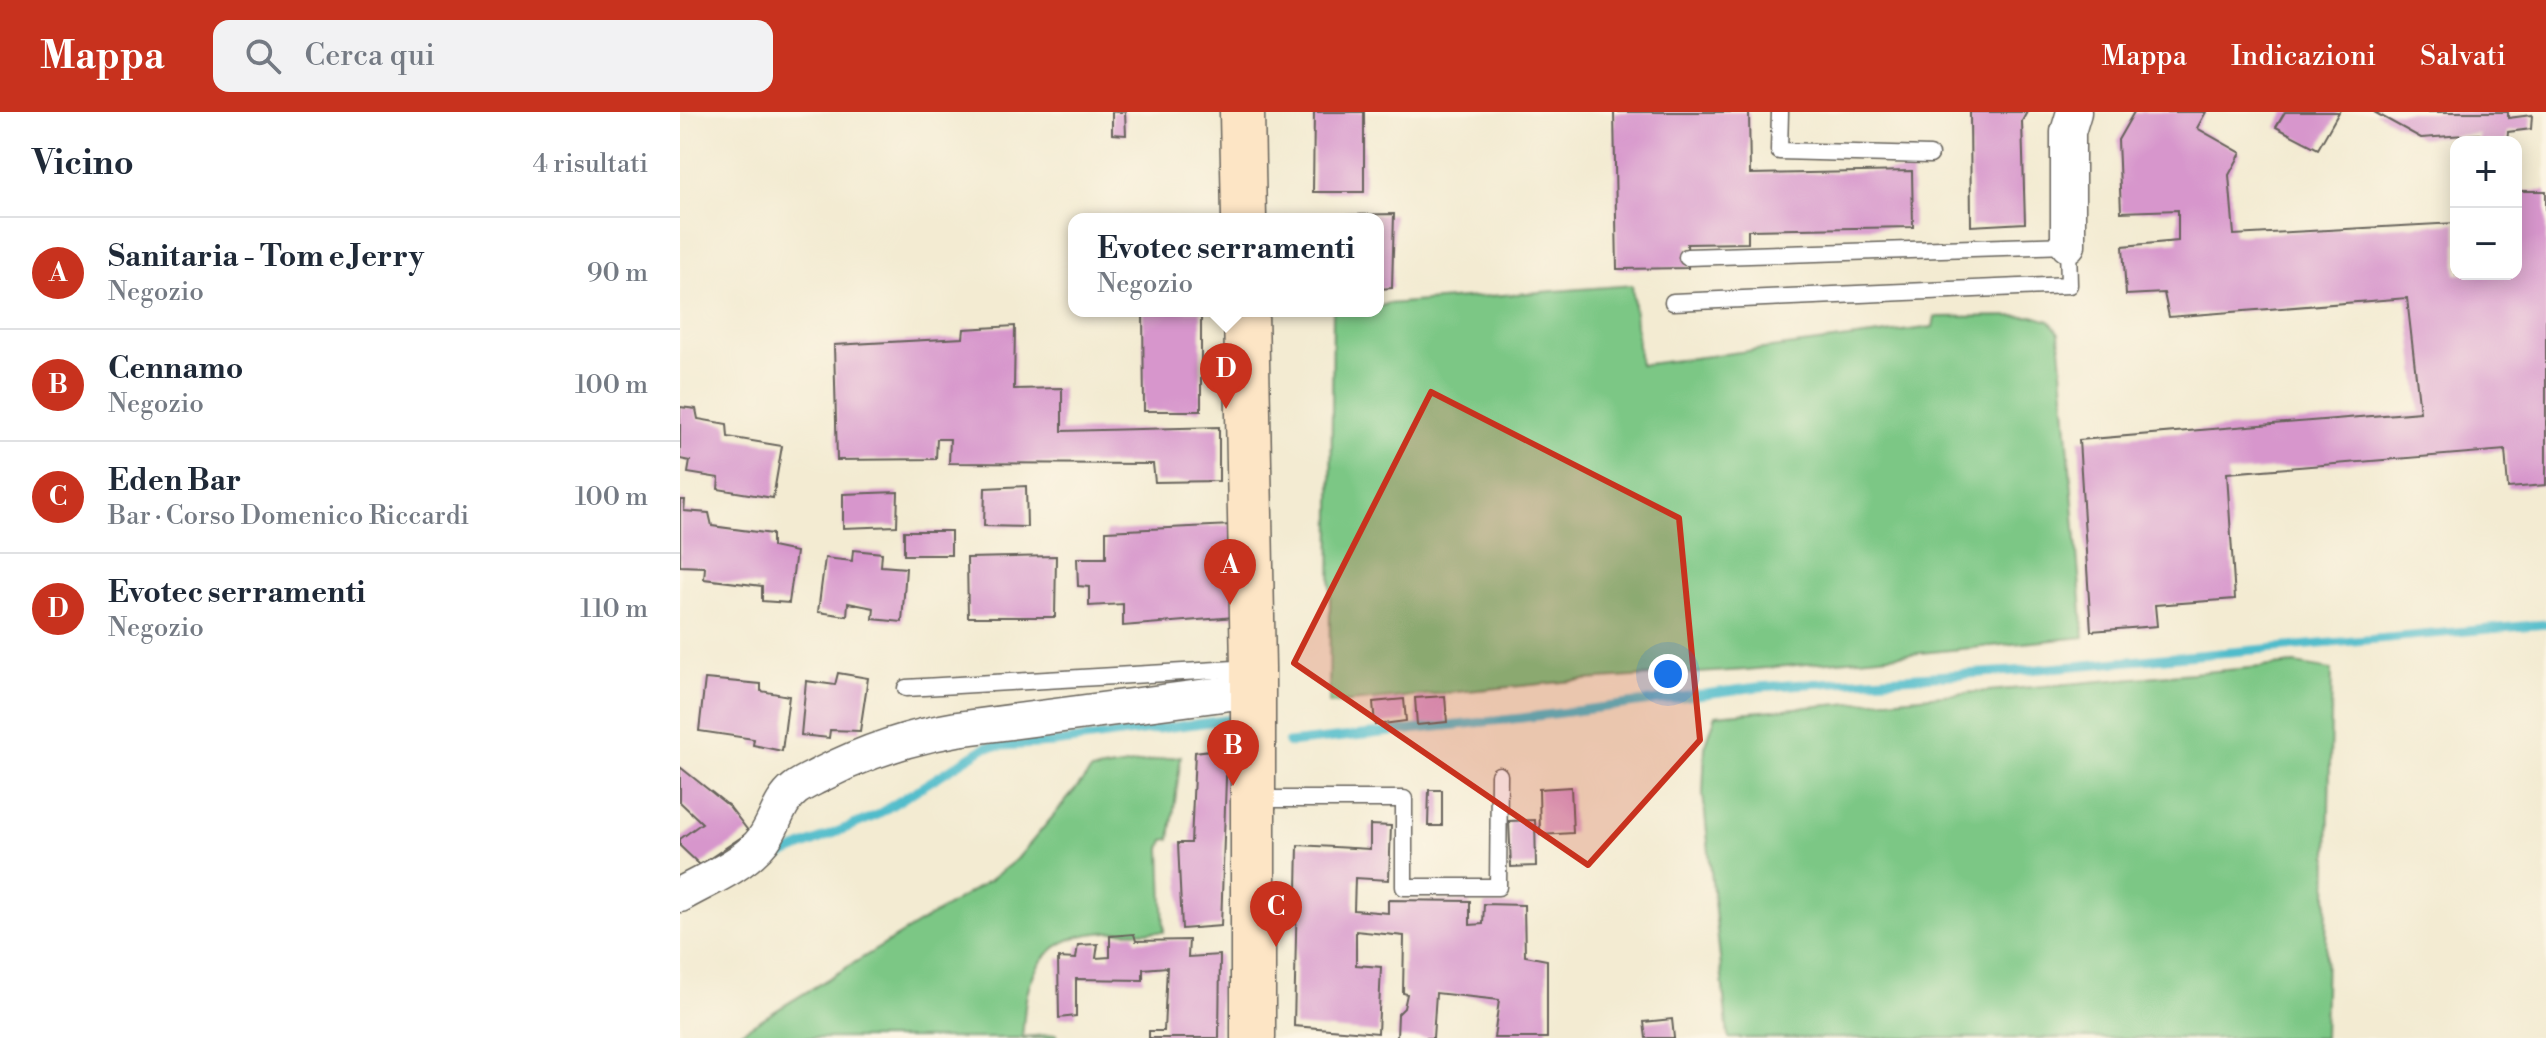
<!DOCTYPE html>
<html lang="it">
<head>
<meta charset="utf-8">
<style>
	body { margin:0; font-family:"Libre Bodoni",serif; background:#f2f2f3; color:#1f2937 }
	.controls { position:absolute; right:24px; top:24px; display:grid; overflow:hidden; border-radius:16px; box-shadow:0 4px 20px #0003 }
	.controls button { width:72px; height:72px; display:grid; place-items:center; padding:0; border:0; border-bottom:2px solid #e0e1e3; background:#fff; color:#1f2937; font:40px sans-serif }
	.you { position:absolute; left:988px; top:562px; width:28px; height:28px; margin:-20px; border:6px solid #fff; border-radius:50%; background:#1a73e8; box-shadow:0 0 0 12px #1a73e833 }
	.badge { display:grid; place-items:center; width:52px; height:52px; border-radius:50%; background:#c8321e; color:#fff; font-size:26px; font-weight:700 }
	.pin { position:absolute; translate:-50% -66px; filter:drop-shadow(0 2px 4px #0008) }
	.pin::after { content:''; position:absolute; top:42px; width:28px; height:24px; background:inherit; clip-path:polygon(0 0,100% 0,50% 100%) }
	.popup { position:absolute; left:388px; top:101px; width:316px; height:104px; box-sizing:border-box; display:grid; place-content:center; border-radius:16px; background:#fff; filter:drop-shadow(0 2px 6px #0005); font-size:26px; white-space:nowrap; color:#747a83 }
	.popup b { font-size:30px; color:#1f2937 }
	.popup::after { content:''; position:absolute; left:50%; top:100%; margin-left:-16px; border:16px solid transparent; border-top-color:#fff }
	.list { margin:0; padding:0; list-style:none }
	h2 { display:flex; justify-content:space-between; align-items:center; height:104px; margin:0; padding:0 32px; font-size:34px }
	h2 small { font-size:26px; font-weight:400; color:#747a83 }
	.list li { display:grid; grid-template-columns:52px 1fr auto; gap:24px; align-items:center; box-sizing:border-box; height:112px; padding:0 32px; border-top:2px solid #e0e1e3 }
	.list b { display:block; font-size:30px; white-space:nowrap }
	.list p { margin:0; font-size:26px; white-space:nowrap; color:#747a83 }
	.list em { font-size:26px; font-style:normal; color:#747a83 }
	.icon { flex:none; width:44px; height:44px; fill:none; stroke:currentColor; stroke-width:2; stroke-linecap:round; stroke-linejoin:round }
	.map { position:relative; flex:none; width:1866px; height:926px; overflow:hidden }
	header { display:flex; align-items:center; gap:48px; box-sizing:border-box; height:112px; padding:0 40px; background:#c8321e; color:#fff }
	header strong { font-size:38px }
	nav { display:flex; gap:44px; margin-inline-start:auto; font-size:28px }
	.search { width:560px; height:72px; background:#f2f2f3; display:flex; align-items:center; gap:20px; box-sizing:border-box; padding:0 28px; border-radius:16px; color:#747a83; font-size:30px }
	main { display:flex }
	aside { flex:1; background:#fff }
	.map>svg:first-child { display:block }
</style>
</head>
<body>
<header>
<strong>Mappa</strong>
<div class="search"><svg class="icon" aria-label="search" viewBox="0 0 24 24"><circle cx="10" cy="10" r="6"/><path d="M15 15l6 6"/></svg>Cerca qui</div>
<nav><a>Mappa</a><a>Indicazioni</a><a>Salvati</a></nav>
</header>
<main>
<aside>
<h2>Vicino<small>4 risultati</small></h2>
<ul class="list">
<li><span class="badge">A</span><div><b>Sanitaria - Tom e Jerry</b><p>Negozio</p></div><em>90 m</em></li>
<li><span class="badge">B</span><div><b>Cennamo</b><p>Negozio</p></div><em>100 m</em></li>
<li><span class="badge">C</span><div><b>Eden Bar</b><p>Bar · Corso Domenico Riccardi</p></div><em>100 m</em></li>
<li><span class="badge">D</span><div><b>Evotec serramenti</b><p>Negozio</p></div><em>110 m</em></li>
</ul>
</aside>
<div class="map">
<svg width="1866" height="926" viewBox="0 0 1866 926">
	<rect width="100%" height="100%" fill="#fcf5e5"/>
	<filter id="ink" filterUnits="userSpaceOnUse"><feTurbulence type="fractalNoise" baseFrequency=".0125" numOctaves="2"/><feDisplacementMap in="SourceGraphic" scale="16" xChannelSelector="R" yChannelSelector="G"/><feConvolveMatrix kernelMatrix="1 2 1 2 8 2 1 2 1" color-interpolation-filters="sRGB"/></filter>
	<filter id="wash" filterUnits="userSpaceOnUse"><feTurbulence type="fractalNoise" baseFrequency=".006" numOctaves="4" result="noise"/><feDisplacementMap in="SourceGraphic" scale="32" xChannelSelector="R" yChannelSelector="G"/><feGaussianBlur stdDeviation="1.8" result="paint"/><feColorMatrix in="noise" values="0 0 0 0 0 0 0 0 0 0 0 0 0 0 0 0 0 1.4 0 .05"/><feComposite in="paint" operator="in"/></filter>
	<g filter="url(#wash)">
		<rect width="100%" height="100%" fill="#f3ebd2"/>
		<g fill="#7bc785" stroke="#4c7250" stroke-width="2">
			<polygon points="952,173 960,253 1253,215 1255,205 1353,204 1370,209 1379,221 1404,525 1066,558 904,568 649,592 653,199 698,199 698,195 707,192"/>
			<polygon points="1615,552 1652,558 1644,926 1049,926 1048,924 1023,682 1025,635 1036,603"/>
			<path d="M501 644 490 727 484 728 481 737 484 820C427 820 364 810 347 882 344 896 344 911 342 925L377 922V926H51L310 768 338 746 411 659Z"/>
		</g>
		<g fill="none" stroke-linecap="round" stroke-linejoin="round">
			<g stroke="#50bccb" stroke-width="9">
				<polyline points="608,631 842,606 1078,575 1349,558 1866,512"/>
				<polyline points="78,753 195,704 306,635 373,631 552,607"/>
			</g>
		</g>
		<g id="blocks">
			<g fill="#d796cc">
				<polygon points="432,0 445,0 446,23 432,22"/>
				<polygon points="634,0 684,0 684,80 633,80"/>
				<polygon points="934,0 1069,0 1070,62 1232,59 1233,115 1068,118 1068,131 1007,132 1008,156 937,157"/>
				<polygon points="1290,0 1347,0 1342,9 1345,111 1291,114"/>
				<polygon points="1454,0 1526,0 1517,16 1561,41 1549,63 1554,123 1776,111 1776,162 1836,162 1836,79 1866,79 1866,373 1828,376 1825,338 1547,361 1555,487 1475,493 1477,514 1411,519 1399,328 1740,300 1727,186 1489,205 1484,181 1446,183 1443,134 1498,129 1498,98 1441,100 1438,28"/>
				<polygon points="1605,0 1659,0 1638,37 1596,15"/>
				<polygon points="1694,0 1828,0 1828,6 1852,3 1851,17 1828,20 1827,30 1798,30 1799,22 1741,26"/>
				<polygon points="714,102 712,176 698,177 698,107 661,107 661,103"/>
				<polygon points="463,199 521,199 521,299 464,299"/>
				<polygon points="335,214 334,277 382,276 382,319 539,315 539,369 475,370 473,352 269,351 270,327 257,327 256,347 157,348 154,233 283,226 284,217"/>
				<polygon points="0,295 16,297 18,307 47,312 48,325 102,334 93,386 38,377 39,366 8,361 10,349 0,347"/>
				<polygon points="346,374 347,415 304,414 305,376"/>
				<polygon points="218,380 217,414 163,416 163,382"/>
				<polygon points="0,388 5,388 4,399 29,401 32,414 92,422 92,435 116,440 109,491 82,489 82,474 24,467 25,455 0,454"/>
				<polygon points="552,413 555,505 443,514 443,492 409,494 409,475 398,474 397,446 426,446 426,419"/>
				<rect x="224" y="419" width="47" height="24"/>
				<polygon points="173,438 202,441 201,454 226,456 222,510 193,507 194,496 168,491 167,504 138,500 145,446 172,449"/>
				<polygon points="376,444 375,505 288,505 287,446"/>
				<polygon points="158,561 188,566 180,619 150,618 149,626 121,623 126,569 155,573"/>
				<polygon points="25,567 81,572 81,579 109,584 102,639 73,633 74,627 19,619"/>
				<polygon points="765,584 767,610 737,613 735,586"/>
				<polygon points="724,587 726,609 695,613 693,590"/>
				<polygon points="547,636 541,814 502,817 498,731 511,731 515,640"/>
				<polygon points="0,655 49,694 69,720 20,753 0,734 0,727 22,711 0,690"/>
				<polygon points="891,675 893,721 860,723 859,677"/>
				<polygon points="749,678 762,678 762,714 748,714"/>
				<polygon points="855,708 856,754 831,755 829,709"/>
				<polygon points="690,713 711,714 709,768 675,766 674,798 708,801 708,788 790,789 790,813 803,812 804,792 844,793 845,844 867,848 867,926 814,926 819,888 756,881 753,926 717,926 718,902 724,896 727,882 723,881 724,824 676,819 676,853 701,855 698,921 614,914 618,733 690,737"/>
				<polygon points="454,822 456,829 509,828 508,845 540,843 539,926 469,926 469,919 484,919 487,855 463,857 463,868 396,867 396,904 379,906 378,846 396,847 398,833 418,832 416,846 430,845 430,824"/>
				<polygon points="992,907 994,926 966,926 964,910"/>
			</g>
		</g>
	</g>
	<g filter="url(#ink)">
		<use href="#blocks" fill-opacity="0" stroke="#67645c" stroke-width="2"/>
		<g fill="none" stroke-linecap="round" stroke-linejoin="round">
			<g stroke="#67645c" stroke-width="19">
				<g id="service">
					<polyline points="1100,0 1099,39 1250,43"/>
					<polyline points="993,190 1389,173 1388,133 1007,145"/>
					<polyline points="226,576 572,556"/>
					<polyline points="573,687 724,687 724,775 818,775 819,663"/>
				</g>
			</g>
			<g stroke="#67645c" stroke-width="37">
				<g id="minor">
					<polyline points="1388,133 1388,20 1394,0"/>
					<path d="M0 783C26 768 57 756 78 734 95 717 96 692 115 677 123 671 133 667 142 662 185 640 229 625 277 617L573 578"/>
				</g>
			</g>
			<g stroke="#67645c" stroke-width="47">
				<g id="secondary">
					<polyline points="562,0 564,107"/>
					<polyline points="566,199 573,556 573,926"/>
				</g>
			</g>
			<use href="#service" stroke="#fff" stroke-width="16"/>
			<use href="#minor" stroke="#fff" stroke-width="34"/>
			<use href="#secondary" stroke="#fde5c5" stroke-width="44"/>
		</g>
	</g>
	<path fill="#c8321e" fill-opacity="0.2" stroke="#c8321e" stroke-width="6" stroke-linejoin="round" d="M751 280 999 406 1020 628 908 753 614 551Z"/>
</svg>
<div class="controls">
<button>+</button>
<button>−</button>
</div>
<div class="you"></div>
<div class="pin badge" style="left:550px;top:493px">A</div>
<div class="pin badge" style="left:553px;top:674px">B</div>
<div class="pin badge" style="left:596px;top:835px">C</div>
<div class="pin badge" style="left:546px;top:297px">D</div>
<div class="popup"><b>Evotec serramenti</b>Negozio</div>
</div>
</main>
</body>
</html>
